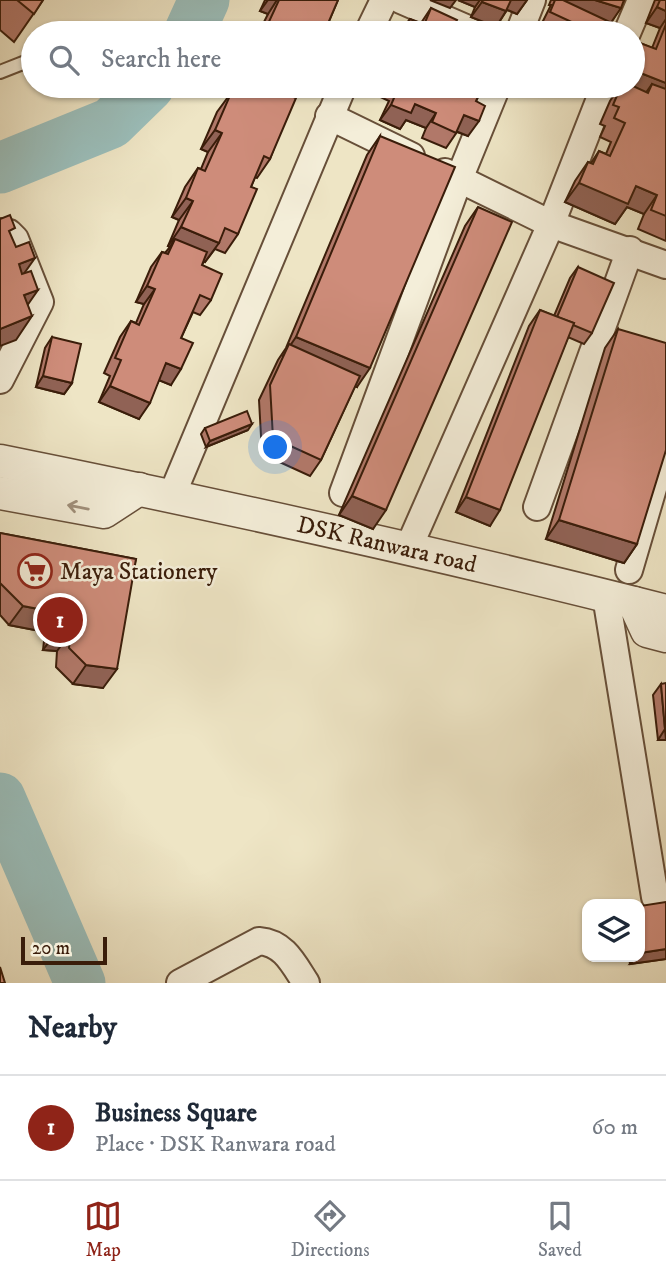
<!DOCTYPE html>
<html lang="en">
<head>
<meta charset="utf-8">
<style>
	body { margin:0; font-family:"IM FELL DW Pica",serif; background:#f6f6f7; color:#1f2937 }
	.controls { position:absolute; right:21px; bottom:21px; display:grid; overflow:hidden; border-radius:14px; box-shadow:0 2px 5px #0004 }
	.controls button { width:63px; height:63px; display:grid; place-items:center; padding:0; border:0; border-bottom:2px solid #e0e1e3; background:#fff; color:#1f2937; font:35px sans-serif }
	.scale { position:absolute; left:21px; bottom:18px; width:86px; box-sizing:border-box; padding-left:7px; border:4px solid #3a1d0a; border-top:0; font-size:19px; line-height:24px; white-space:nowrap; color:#3a1d0a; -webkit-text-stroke:5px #f4eed9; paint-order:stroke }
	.you { position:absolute; left:276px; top:448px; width:24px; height:24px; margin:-18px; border:5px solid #fff; border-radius:50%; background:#1a73e8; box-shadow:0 0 0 10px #1a73e833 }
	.badge { display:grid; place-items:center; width:46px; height:46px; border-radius:50%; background:#8f2418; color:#fff; font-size:23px; font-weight:700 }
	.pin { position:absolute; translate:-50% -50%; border:4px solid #fff; box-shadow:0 2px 7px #0006 }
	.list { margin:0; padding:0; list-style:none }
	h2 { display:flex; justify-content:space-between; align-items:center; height:91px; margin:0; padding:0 28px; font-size:30px }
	h2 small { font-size:23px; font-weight:400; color:#747a83 }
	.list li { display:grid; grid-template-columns:46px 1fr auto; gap:21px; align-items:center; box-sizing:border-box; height:105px; padding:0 28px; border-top:2px solid #e0e1e3 }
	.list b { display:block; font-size:26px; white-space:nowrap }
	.list p { margin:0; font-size:23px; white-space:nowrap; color:#747a83 }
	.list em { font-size:23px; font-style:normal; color:#747a83 }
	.icon { flex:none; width:38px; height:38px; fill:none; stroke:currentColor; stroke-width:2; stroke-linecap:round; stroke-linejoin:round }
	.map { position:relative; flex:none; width:666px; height:983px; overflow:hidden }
	.search { position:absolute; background:#fff; box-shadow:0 2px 5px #0004; left:21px; right:21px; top:21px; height:77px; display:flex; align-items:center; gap:18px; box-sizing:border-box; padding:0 24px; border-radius:38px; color:#747a83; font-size:26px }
	.sheet { height:196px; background:#fff }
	nav { display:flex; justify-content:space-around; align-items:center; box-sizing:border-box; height:98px; border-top:2px solid #e0e1e3; background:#fff; font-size:19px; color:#747a83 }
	nav a { display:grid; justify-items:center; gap:4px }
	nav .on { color:#8f2418 }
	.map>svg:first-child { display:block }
</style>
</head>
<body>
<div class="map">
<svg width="666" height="983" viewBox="0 0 666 983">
	<rect width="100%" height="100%" fill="#eee5c5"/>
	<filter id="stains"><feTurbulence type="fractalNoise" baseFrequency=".00286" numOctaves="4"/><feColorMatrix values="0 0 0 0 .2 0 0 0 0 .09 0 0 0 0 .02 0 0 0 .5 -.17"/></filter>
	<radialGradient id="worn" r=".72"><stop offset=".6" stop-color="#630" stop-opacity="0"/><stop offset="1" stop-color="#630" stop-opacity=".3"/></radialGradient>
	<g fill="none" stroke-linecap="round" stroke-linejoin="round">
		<g stroke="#9bbeba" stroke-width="51">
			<polyline points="189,33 204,0"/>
			<polyline points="0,168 111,123 149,86"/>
			<polyline points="0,798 80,983"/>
		</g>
		<g stroke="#674f39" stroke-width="16">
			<polyline id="service" points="0,72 33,59"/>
		</g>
		<g stroke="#674f39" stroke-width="30">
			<g id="minor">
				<polyline points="401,0 477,33"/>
				<polyline points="368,33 384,0"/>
				<polyline points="519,33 532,0"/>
				<polyline points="627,33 641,0"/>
				<polyline points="329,116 411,156"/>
				<polyline points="445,172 551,224 666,265"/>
				<polyline points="0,232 9,233 15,239 40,302 0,380"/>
				<polyline points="343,493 459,179 497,86"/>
				<polyline points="172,495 343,86"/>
				<polyline points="537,507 630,250"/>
				<polyline points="408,549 551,224 605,86"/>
				<polyline points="629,570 666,444"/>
				<polyline points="606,596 655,897"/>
				<path d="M180 983 259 941C284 943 293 963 306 983"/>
			</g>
		</g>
		<g stroke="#674f39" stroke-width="35">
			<g id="tertiary">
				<path d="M0 461C223 506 446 555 666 611"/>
				<polyline points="0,493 104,512 139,489"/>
				<polyline points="634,603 647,631 666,636"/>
			</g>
		</g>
		<use href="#service" stroke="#f4eed9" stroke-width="12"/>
		<use href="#minor" stroke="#f4eed9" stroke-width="26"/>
		<use href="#tertiary" stroke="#f4eed9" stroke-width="32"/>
	</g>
	<g fill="#b17869" stroke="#3a1d0a" stroke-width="2">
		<polygon points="0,0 43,0 14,42 0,30"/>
		<polygon points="265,0 338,0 324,33 256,33 263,24 268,14 260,11"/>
		<polygon points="458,0 527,0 517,14 507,10 496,27 471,17 475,7"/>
		<polygon points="551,0 624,0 611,23 609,33 565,33 542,23 551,5 549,5"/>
		<polygon points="655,0 666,0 666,241 638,229 644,214 627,207 615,224 565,202 575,181 588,162 591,163 599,151 606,154 611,142 600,137 605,126 600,124 610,101 620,86 633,86 633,54 640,43 652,48 660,28 646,23"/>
		<polygon points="431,8 453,28 466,33 399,33 410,19 421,23"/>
		<polygon points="237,86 301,86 293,97 270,159 257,178 255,177 251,187 238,234 225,253 215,249 205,262 204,261 202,265 211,300 200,315 193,312 181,338 171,385 159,380 139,419 99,402 110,376 104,373 120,337 131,321 136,323 144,304 136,302 151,267 162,252 165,253 170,247 168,246 179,220 172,217 185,187 198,168 201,169 208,152 201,149 217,112 231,93 233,94"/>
		<polygon points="377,86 491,86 485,95 480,93 476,101 468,136 457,132 446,148 422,138 426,128 406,120 400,129 380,120 389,101 374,94"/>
		<polygon points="380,136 357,387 355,386 321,460 310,476 262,454 259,400 278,360 286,348 367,155"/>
		<polygon points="478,207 373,529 339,515 465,226"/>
		<polygon points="578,267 592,333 584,344 568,337 490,526 456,512 529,326 540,310 554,316 570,278"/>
		<polygon points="618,329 637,544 624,563 546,539 605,348"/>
		<polygon points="52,337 72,383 64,394 36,387 45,348"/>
		<polygon points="205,428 248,430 206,447 201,434"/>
		<polygon points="0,533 136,559 103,688 73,684 56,667 57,651 43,650 45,632 9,625 0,615"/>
		<polygon points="661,684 666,740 658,740 653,695"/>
		<polygon points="629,957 640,957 666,959 630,964"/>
	</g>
	<g fill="#906255" stroke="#3a1d0a" stroke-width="2">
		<polygon points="268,0 277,0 268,14 260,11"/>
		<polygon points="430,0 456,0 450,8"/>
		<polygon points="458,0 480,0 475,7"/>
		<polygon points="509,0 527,0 517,14 503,8"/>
		<polygon points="555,0 595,0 621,8 610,24"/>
		<polygon points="482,2 506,11 496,27 471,17"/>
		<polygon points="657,7 666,11 666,19 660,28 646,23"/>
		<polygon points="633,70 666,83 666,97 652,84 645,94 633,86"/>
		<polygon points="480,86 491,86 485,95 476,91"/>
		<polygon points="415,104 436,113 426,128 406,120 400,129 380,120 391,105"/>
		<polygon points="464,115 479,121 468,136 453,130"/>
		<polygon points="215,130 222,133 208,152 201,149"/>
		<polygon points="579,183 636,186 657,195 644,214 627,207 615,224 565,202"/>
		<polygon points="186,198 193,201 179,220 172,217"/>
		<polygon points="181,227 219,243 205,262 171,247 175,239 170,247 168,246"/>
		<polygon points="35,258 18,282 19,264"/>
		<polygon points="147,286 155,289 144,304 136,302"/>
		<polygon points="38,290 22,313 24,295"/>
		<polygon points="32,316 16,340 0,346 0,329"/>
		<polygon points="296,337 370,368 357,387 283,356"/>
		<polygon points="166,363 181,369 171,385 156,379"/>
		<polygon points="43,376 72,383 64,394 36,387"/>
		<polygon points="110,386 150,403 139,419 99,402"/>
		<polygon points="252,424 248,430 206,447 210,441"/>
		<polygon points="352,496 386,510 373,529 339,515"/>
		<polygon points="466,497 500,510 490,526 456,512"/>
		<polygon points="559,520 637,544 624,563 546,539"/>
		<polygon points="23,606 59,613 45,632 9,625"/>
		<polygon points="57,631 71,632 57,651 43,650"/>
		<polygon points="86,665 117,669 103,688 73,684"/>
		<polygon points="665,729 666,740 658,740"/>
		<polygon points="666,949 666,959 630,964 636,957 640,957 640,953"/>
	</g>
	<g fill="#ce8c7a" stroke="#3a1d0a" stroke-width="2">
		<polygon points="17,0 43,0 34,14"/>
		<polygon points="279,0 338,0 324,33 258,33 262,24 267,26"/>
		<polygon points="483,0 511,0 506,11 482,2"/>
		<polygon points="555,0 563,0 614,24 609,33 572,33 576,24 550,12"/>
		<polygon points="595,0 624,0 621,8"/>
		<polygon points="660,0 666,0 666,11 657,7"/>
		<polygon points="431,8 457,20 453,28 466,33 403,33 410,19 424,25"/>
		<polygon points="666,24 666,83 633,70 633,61 640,43 656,49"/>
		<polygon points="474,27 489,33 471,33"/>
		<polygon points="652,84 666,89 666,216 651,210 657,195 636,186 628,204 579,183 588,162 593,164 599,151 610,156 625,123 614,118 619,107 613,105 621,86 633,86 648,93"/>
		<polygon points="242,86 293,86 288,95 296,98 270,159 264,156 251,187 257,189 238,234 225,228 219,243 181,227 193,201 186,198 198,168 205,171 222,133 215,130 231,93 237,96"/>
		<polygon points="399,86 483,86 476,101 485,106 479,121 464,115 456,133 432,122 436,113 415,104 411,113 391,105"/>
		<polygon points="380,136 455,167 370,368 296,337"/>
		<polygon points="478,207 512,222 386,510 352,496"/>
		<polygon points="10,215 15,228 9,231 16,247 29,242 35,258 19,264 22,274 31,271 38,290 24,295 32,316 0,329 0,219"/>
		<polygon points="175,239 207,252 202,265 222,274 211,300 200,295 181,338 193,343 181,369 166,363 150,403 110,386 121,360 115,358 131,321 139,325 155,289 147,286 162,252 168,254"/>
		<polygon points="578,267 614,283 592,333 573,325 574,323 557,317"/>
		<polygon points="540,310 574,323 500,510 466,497"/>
		<polygon points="618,329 666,343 666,450 637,544 559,520"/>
		<polygon points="52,337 81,344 72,383 43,376"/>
		<polygon points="289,344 360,376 321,460 273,438 270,385"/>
		<polygon points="247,411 252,424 210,441 205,428"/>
		<polygon points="0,533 136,559 117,669 86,665 69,648 71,632 57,631 59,613 23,606 0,583"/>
		<polygon points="666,683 666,729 665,729 661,684"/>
		<polygon points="666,902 666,949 640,953 640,906"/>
		<polygon points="0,967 5,983 0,983"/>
	</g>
	<defs><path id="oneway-shaft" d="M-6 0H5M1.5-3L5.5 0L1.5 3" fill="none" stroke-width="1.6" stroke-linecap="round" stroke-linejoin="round" transform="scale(1.75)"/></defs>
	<use stroke="#a0907c" href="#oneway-shaft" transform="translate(78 507) rotate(-169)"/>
	<defs>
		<g id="supermarket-ring" transform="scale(1.75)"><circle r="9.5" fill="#f4eed9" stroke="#8f2418" stroke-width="1.5"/><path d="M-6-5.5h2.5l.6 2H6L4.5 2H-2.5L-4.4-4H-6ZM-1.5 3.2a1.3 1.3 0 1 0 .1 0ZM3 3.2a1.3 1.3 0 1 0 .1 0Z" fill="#8f2418"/></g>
	</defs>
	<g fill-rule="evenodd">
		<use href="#supermarket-ring" x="35" y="571"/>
	</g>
	<g text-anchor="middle" stroke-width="5" stroke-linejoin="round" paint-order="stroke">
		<g font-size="24" fill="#3a1d0a" stroke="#f4eed9">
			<text transform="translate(387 544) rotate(13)" y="8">DSK Ranwara road</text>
		</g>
		<g font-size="24" fill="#3a1d0a" stroke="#f4eed9" text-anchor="start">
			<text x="60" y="579">Maya Stationery</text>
		</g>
	</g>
	<rect width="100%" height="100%" filter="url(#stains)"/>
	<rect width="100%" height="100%" fill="url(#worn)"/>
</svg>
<div class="controls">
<button><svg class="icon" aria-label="layers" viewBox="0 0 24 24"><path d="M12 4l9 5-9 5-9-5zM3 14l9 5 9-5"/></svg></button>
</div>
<div class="scale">20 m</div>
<div class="you"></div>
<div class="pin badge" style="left:60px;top:620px">1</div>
<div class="search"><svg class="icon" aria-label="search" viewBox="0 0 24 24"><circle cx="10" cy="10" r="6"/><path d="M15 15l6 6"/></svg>Search here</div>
</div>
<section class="sheet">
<h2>Nearby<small></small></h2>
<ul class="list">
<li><span class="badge">1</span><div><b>Business Square</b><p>Place · DSK Ranwara road</p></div><em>60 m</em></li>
</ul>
</section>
<nav>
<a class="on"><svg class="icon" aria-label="map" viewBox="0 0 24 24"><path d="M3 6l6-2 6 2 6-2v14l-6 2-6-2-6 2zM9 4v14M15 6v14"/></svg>Map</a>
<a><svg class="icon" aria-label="directions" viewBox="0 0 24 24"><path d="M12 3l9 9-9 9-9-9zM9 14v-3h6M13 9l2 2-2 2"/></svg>Directions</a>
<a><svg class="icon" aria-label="saved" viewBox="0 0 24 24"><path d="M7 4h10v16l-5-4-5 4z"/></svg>Saved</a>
</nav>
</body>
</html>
